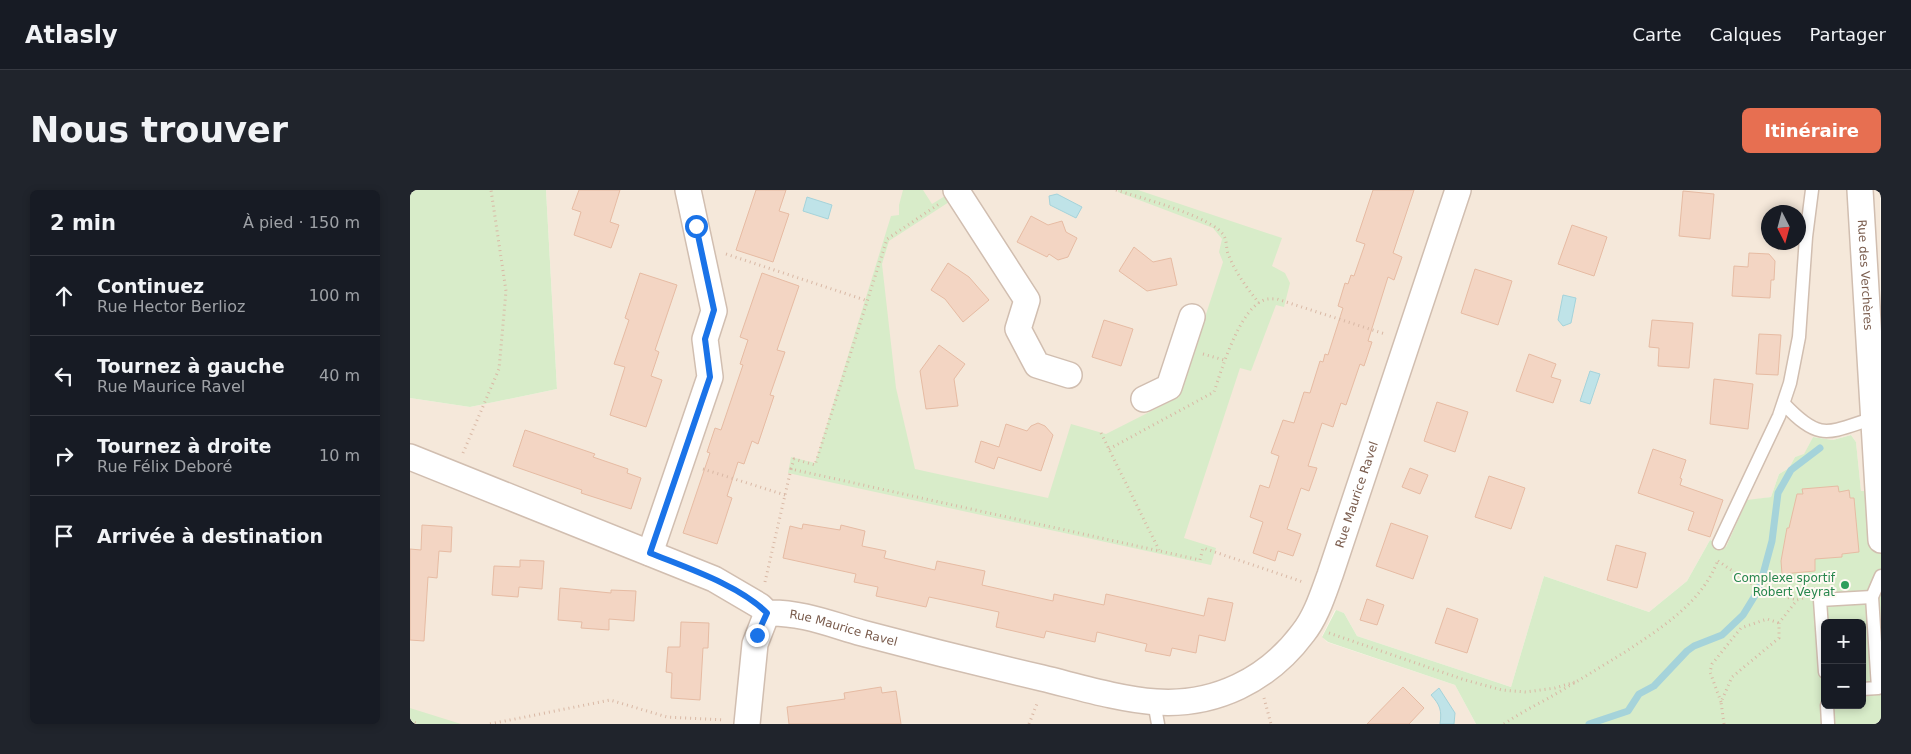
<!DOCTYPE html>
<html lang="fr">
<head>
<meta charset="utf-8">
<style>
	body { margin:0; font-family:"DejaVu Sans",sans-serif; background:#20242c; color:#f1f3f6 }
	.controls { position:absolute; right:15px; bottom:15px; display:grid; overflow:hidden; border-radius:8px; box-shadow:0 2px 8px #0003 }
	.controls button { width:45px; height:45px; display:grid; place-items:center; padding:0; border:0; border-bottom:1px solid #363941; background:#171b24; color:#f1f3f6; font:25px sans-serif }
	.compass { position:absolute; left:1351px; top:15px; width:45px; height:45px; border-radius:50%; background:#171b24; box-shadow:0 2px 8px #0003; rotate:174deg }
	.stop { position:absolute; width:15px; height:15px; margin:-11px; border:4px solid #1a73e8; border-radius:50%; background:#fff }
	.stop.end { background:#1a73e8; border-color:#fff; box-shadow:0 1px 5px #0008 }
	.list { margin:0; padding:0; list-style:none }
	h2 { display:flex; justify-content:space-between; align-items:center; height:65px; margin:0; padding:0 20px; font-size:21px }
	h2 small { font-size:16px; font-weight:400; color:#9ea1a6 }
	.list li { display:grid; grid-template-columns:32px 1fr auto; gap:15px; align-items:center; box-sizing:border-box; height:80px; padding:0 20px; border-top:1px solid #363941 }
	.list b { display:block; font-size:19px; white-space:nowrap }
	.list p { margin:0; font-size:16px; white-space:nowrap; color:#9ea1a6 }
	.list em { font-size:16px; font-style:normal; color:#9ea1a6 }
	.icon { flex:none; width:28px; height:28px; fill:none; stroke:currentColor; stroke-width:2; stroke-linecap:round; stroke-linejoin:round }
	.map { position:relative; flex:none; width:1471px; height:534px; overflow:hidden; border-radius:8px }
	header { display:flex; align-items:center; gap:30px; box-sizing:border-box; height:70px; padding:0 25px; background:#171b24; border-bottom:1px solid #363941 }
	header strong { font-size:24px }
	nav { display:flex; gap:28px; margin-inline-start:auto; font-size:18px }
	.intro { display:flex; align-items:center; justify-content:space-between; box-sizing:border-box; height:120px; padding:0 30px }
	h1 { margin:0; font-size:35px }
	.button { padding:12px 22px; border-radius:8px; background:#e76f51; color:#fff; font-size:18px; font-weight:700 }
	main { display:flex; gap:30px; padding:0 30px }
	aside { flex:1; background:#171b24; border-radius:8px; box-shadow:0 2px 8px #0003 }
	.map>svg:first-child { display:block }
</style>
</head>
<body>
<header>
<strong>Atlasly</strong>
<nav><a>Carte</a><a>Calques</a><a>Partager</a></nav>
</header>
<div class="intro"><h1>Nous trouver</h1><a class="button">Itinéraire</a></div>
<main>
<aside>
<h2>2 min<small>À pied · 150 m</small></h2>
<ul class="list">
<li><svg class="icon" aria-label="ahead" viewBox="0 0 24 24"><path d="M12 20V5M6 11l6-6 6 6"/></svg><div><b>Continuez</b><p>Rue Hector Berlioz</p></div><em>100 m</em></li>
<li><svg class="icon" aria-label="left" viewBox="0 0 24 24"><path d="M17 20v-9H6M10 6l-5 5 5 5"/></svg><div><b>Tournez à gauche</b><p>Rue Maurice Ravel</p></div><em>40 m</em></li>
<li><svg class="icon" aria-label="right" viewBox="0 0 24 24"><path d="M7 20v-9h11M14 6l5 5-5 5"/></svg><div><b>Tournez à droite</b><p>Rue Félix Deboré</p></div><em>10 m</em></li>
<li><svg class="icon" aria-label="arrive" viewBox="0 0 24 24"><path d="M6 21V4h12l-3 4 3 4H6"/></svg><div><b>Arrivée à destination</b></div></li>
</ul>
</aside>
<div class="map">
<svg width="1471" height="534" viewBox="0 0 1471 534">
	<rect width="100%" height="100%" fill="#fdf6ec"/>
	<path fill="#f5e8da" fill-rule="evenodd" d="M136 0H1470L1471 301 1451 302 1446 252 1441 245 1423 250 1403 247 1394 265 1385 267 1379 278 1369 284 1361 307 1337 311 1316 357 1300 350 1277 391 1239 422 1134 386 1101 497 947 446 934 423 925 420 912 446 917 452 1045 495 1066 534H0V208L60 217 147 199ZM1358 22H1388V52H1358Z"/>
	<g fill="#d8ecc9" fill-rule="evenodd">
		<polygon points="0,0 136,0 147,199 60,217 0,208"/>
		<polygon points="493,0 513,0 522,14 535,6 539,12 479,51 472,74 486,198 505,279 638,308 661,234 696,244 769,207 813,72 809,62 812,49 803,38 708,2 708,0 728,0 872,48 862,76 875,83 880,93 874,117 866,115 841,181 830,178 774,348 806,358 801,375 378,283 381,267 405,273 481,26 489,25 489,15"/>
		<path d="M1441 245 1446 252 1451 301H1471V534H1066L1045 495 918 452 912 447 926 420 934 423 947 446 1101 497 1134 386 1239 422 1277 391 1300 350 1316 357 1337 310 1361 307 1369 284 1379 278 1385 267 1394 264 1403 247 1423 250ZM1415 433H1452V515H1415Z"/>
		<polygon points="0,518 51,534 0,534"/>
	</g>
	<g fill="#bfe3e8" stroke="#a5d3da">
		<polygon points="647,4 672,17 666,28 640,15 639,6"/>
		<polygon points="397,7 422,15 418,29 393,21"/>
		<polygon points="1153,105 1166,108 1161,133 1153,136 1148,130"/>
		<polygon points="1180,181 1190,184 1180,214 1170,211"/>
		<path d="M1029 498 1045 523 1044 534H1030C1032 520 1030 515 1021 505Z"/>
	</g>
	<g fill="none" stroke-linecap="round" stroke-linejoin="round">
		<polyline stroke="#a5d3da" stroke-width="7" points="1179,534 1218,521 1229,504 1244,496 1277,461 1284,456 1312,445 1333,425 1349,399 1362,351 1368,303 1381,280 1410,258"/>
	</g>
	<g fill="#f3d5c3" stroke="#e6bba3">
		<polygon points="169,0 210,0 200,32 209,35 201,58 164,45 171,22 162,19"/>
		<polygon points="346,0 376,0 369,21 379,24 363,72 326,60"/>
		<polygon points="963,0 1004,0 983,63 992,67 984,90 978,87 958,151 962,152 954,176 950,174 936,215 931,213 923,237 912,233 898,276 907,278 899,301 891,298 877,339 891,344 883,366 868,361 865,371 843,363 853,332 840,327 850,295 859,298 869,266 861,263 873,230 884,233 894,202 900,203 910,171 913,172 915,164 918,165 933,118 928,116 935,93 938,94 941,85 944,86 955,54 946,51"/>
		<polygon points="1273,1 1304,4 1300,49 1269,46"/>
		<polygon points="621,26 638,35 652,31 656,42 667,48 658,67 648,70 639,64 637,67 607,52"/>
		<polygon points="1162,35 1197,47 1184,86 1148,74"/>
		<polygon points="724,57 743,72 761,68 767,95 737,101 709,81"/>
		<polygon points="1339,63 1359,64 1365,71 1364,90 1361,90 1360,108 1322,106 1324,76 1338,77"/>
		<polygon points="538,73 559,87 579,110 553,132 535,109 521,100"/>
		<polygon points="1065,79 1102,91 1088,135 1051,123"/>
		<polygon points="230,83 267,95 245,160 249,162 241,186 252,190 236,237 200,225 215,177 204,174 219,130 215,128"/>
		<polygon points="352,83 389,96 367,160 375,162 360,205 364,206 348,254 342,251 334,274 328,272 317,306 322,308 307,354 273,343 300,263 297,262 305,238 311,240 333,175 330,174 338,150 330,147"/>
		<polygon points="694,130 723,139 711,176 682,167"/>
		<polygon points="1242,130 1283,133 1279,178 1248,176 1249,158 1239,157"/>
		<polygon points="1349,144 1371,145 1368,185 1346,184"/>
		<polygon points="529,155 555,174 544,189 548,216 516,219 510,181"/>
		<polygon points="1119,164 1146,174 1141,187 1151,190 1143,213 1106,201"/>
		<polygon points="1304,189 1343,194 1338,239 1300,234"/>
		<polygon points="1027,212 1058,222 1045,262 1014,251"/>
		<polygon points="628,233 635,236 643,245 631,281 588,267 584,279 565,272 571,251 589,257 596,234 617,241 621,236"/>
		<polygon points="115,240 185,264 183,267 218,279 217,283 231,288 221,319 171,303 172,300 103,276"/>
		<polygon points="1243,259 1276,270 1270,288 1272,289 1270,295 1313,310 1300,347 1278,340 1284,322 1228,303"/>
		<polygon points="1000,278 1018,285 1010,304 992,297"/>
		<polygon points="1079,286 1115,298 1101,339 1065,327"/>
		<polygon points="1428,296 1429,302 1439,300 1440,308 1444,308 1449,362 1432,364 1432,367 1405,369 1405,381 1372,384 1371,371 1377,338 1379,338 1387,304 1393,304 1392,299"/>
		<polygon points="981,333 1018,346 1003,389 966,376"/>
		<polygon points="393,334 430,340 431,335 455,341 452,356 476,361 474,368 525,380 527,371 575,381 572,395 643,411 644,404 694,415 696,404 794,426 798,408 823,413 815,451 789,445 786,463 762,458 760,466 735,461 737,454 687,442 685,452 636,441 634,448 586,437 589,422 519,407 516,417 466,406 468,397 444,392 446,384 373,368 380,336 392,339"/>
		<polygon points="12,335 42,337 41,362 29,361 27,388 18,387 14,451 0,450 0,359 11,360"/>
		<polygon points="1206,355 1236,363 1227,398 1197,390"/>
		<polygon points="110,370 134,371 132,399 109,397 108,407 82,405 84,376 110,377"/>
		<polygon points="150,398 201,403 201,400 226,401 224,431 199,429 199,440 171,438 172,432 148,430"/>
		<polygon points="957,409 974,415 967,435 950,430"/>
		<polygon points="1037,418 1068,429 1057,463 1025,453"/>
		<polygon points="271,432 299,433 298,458 293,458 290,510 261,508 262,483 256,482 258,457 270,457"/>
		<polygon points="471,497 472,503 486,501 491,534 379,534 377,517 435,509 434,503"/>
		<polygon points="993,497 1014,518 999,534 957,534"/>
	</g>
	<g fill="none" stroke-linecap="round" stroke-linejoin="round">
		<g stroke="#d1beb0" stroke-width="15">
			<g id="service">
				<path d="M1374 214C1410 252 1417 243 1464 228"/>
				<polyline points="1309,353 1369,226 1380,193 1389,147 1396,47 1402,0"/>
				<polyline points="1415,482 1410,410 1462,407"/>
				<polyline points="1452,499 1468,498 1462,407 1471,386"/>
				<polyline points="744,512 748,534"/>
				<polyline points="1417,515 1418,534"/>
			</g>
		</g>
		<g stroke="#d1beb0" stroke-width="28">
			<g id="minor">
				<polyline points="546,0 617,110 608,139 627,175 659,185"/>
				<path id="s1" d="M1450 0 1471 350"/>
				<polyline points="734,209 759,197 782,127"/>
				<path id="s2" d="M0 267 304 389 350 416 357 423C391 422 420 434 452 443 512 459 572 474 632 488 669 497 708 509 746 512 805 516 858 490 893 443 906 427 913 404 920 385L1048 0"/>
				<polyline points="240,363 300,187 295,149 304,121 278,0"/>
				<polyline points="337,534 345,454 357,423"/>
			</g>
		</g>
		<g stroke="#d9b8a5" stroke-width="3" stroke-dasharray="1 4" stroke-linecap="butt">
			<path d="M706 0C728 7 804 27 814 46 817 51 816 58 818 64 826 83 836 97 849 113"/>
			<polyline points="316,64 458,111"/>
			<polyline points="793,164 814,170"/>
			<polyline points="691,243 749,360"/>
			<path d="M699 259 804 202C812 178 829 122 852 111 857 108 862 109 867 109L975 144"/>
			<polyline points="53,263 89,179 96,101 81,0"/>
			<polyline points="293,279 375,305"/>
			<polyline points="381,279 384,269 405,275 477,49 529,14"/>
			<polyline points="1308,371 1349,399 1387,410"/>
			<polyline points="355,392 381,279 790,370 793,358 893,392"/>
			<polyline points="919,443 1055,490 1092,500 1116,502 1145,498 1165,492"/>
			<polyline points="854,508 861,534"/>
			<polyline points="1311,512 1300,482 1302,474 1331,438 1357,429 1369,433"/>
			<polyline points="0,531 9,534"/>
			<polyline points="80,534 200,510 257,527 314,530"/>
			<polyline points="619,534 628,511"/>
			<path d="M1094 534C1107 525 1122 517 1137 509 1163 494 1189 478 1215 462 1251 438 1292 413 1308 370"/>
			<polyline points="1314,534 1311,512 1322,487 1369,448 1369,433 1387,410 1393,408"/>
		</g>
		<use href="#service" stroke="#fff" stroke-width="12"/>
		<use href="#minor" stroke="#fff" stroke-width="25"/>
	</g>
	<g fill="none" stroke-linecap="round" stroke-linejoin="round">
		<path stroke="#1a73e8" stroke-width="6" d="M286 36 304 120 295 149 300 187 240 363C277 378 329 395 357 423L347 445"/>
	</g>
	<circle fill="#2e9e5b" stroke="#fffaf3" stroke-width="2" cx="1435" cy="395" r="5"/>
	<g text-anchor="middle" stroke-width="4" stroke-linejoin="round" paint-order="stroke">
		<g font-size="12" fill="#7a5c4d" stroke="#fffaf3">
			<text dy="4" stroke="none"><textPath href="#s1" startOffset="85">Rue des Verchères</textPath></text>
			<text dy="4" stroke="none"><textPath href="#s2" startOffset="1109">Rue Maurice Ravel</textPath></text>
			<text dy="4" stroke="none"><textPath href="#s2" startOffset="469">Rue Maurice Ravel</textPath></text>
		</g>
		<g font-size="12" fill="#27864d" stroke="#fffaf3" text-anchor="end">
			<text x="1425" y="392">Complexe sportif<tspan x="1425" dy="14">Robert Veyrat</tspan></text>
		</g>
	</g>
</svg>
<div class="controls">
<button>+</button>
<button>−</button>
</div>
<svg class="compass" viewBox="-18 -18 36 36"><path d="M0-13l5 13h-10z" fill="#e53935"/><path d="M0 13l5-13h-10z" fill="#9ea1a6"/></svg>
<div class="stop" style="left:286px;top:36px"></div>
<div class="stop end" style="left:347px;top:445px"></div>
</div>
</main>
</body>
</html>
